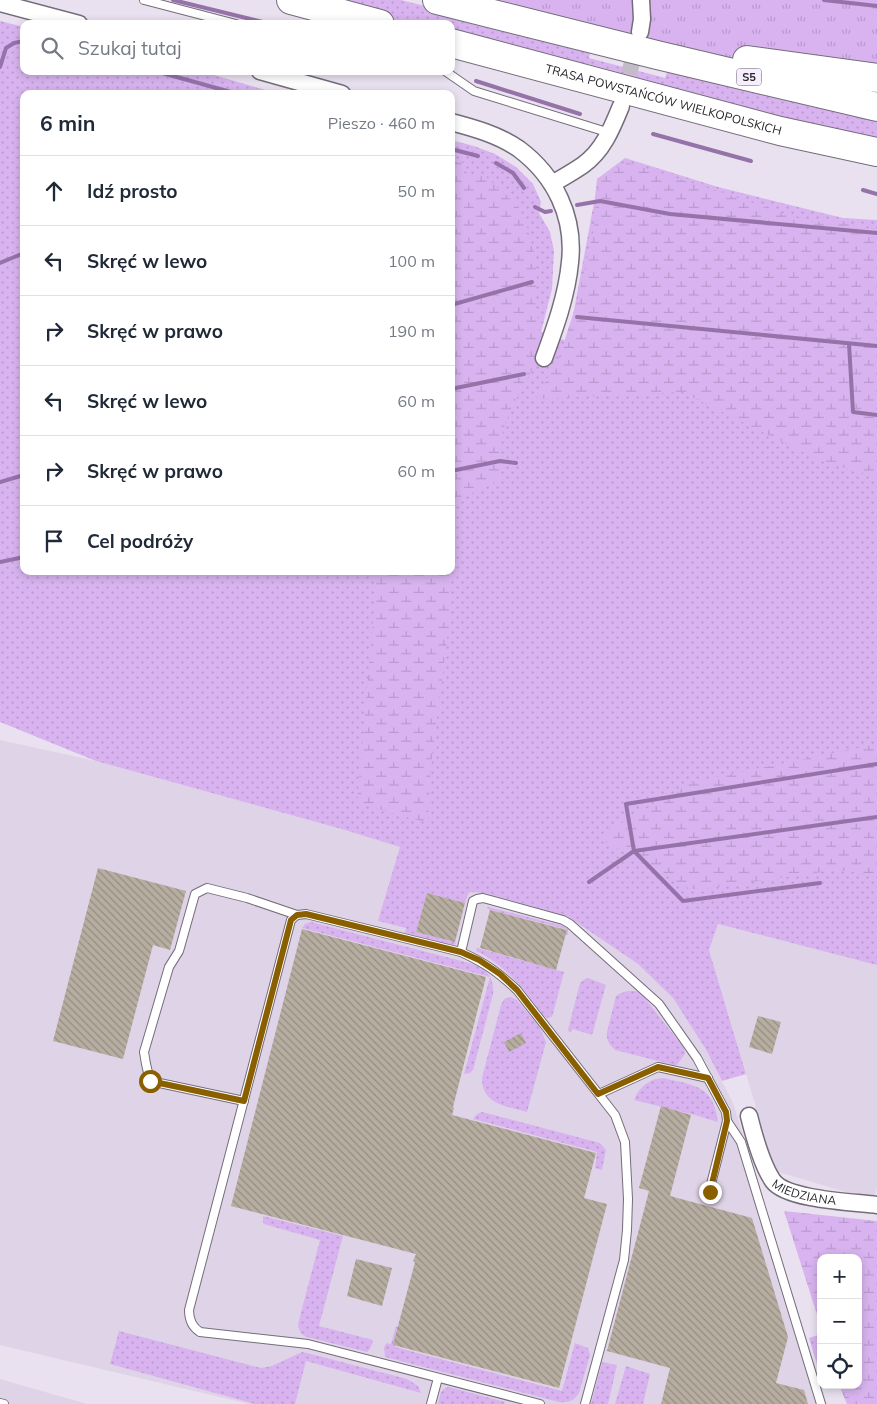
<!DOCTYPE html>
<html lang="pl">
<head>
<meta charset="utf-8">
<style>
	body { margin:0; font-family:Mulish,sans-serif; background:#f2f2f3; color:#1f2937 }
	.controls { position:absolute; right:15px; bottom:15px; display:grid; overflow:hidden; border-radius:10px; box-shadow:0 2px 8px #0003 }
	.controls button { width:45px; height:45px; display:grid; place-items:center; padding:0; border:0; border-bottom:1px solid #e0e1e3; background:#fff; color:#1f2937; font:25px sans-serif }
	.stop { position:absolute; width:15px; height:15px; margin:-11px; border:4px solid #895f00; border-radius:50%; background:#fff }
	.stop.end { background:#895f00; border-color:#fff; box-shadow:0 1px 5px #0008 }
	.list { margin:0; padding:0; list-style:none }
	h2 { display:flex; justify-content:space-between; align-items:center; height:65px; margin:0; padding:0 20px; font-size:21px }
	h2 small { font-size:16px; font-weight:400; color:#747a83 }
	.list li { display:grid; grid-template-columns:32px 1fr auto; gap:15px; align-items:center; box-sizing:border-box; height:70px; padding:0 20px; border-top:1px solid #e0e1e3 }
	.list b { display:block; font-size:19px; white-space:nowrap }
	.list em { font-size:16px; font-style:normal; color:#747a83 }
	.icon { flex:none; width:28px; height:28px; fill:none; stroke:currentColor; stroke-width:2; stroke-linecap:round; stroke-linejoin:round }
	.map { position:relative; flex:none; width:877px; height:1404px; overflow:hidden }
	.search { position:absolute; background:#fff; box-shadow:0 2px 8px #0003; left:20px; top:20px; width:435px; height:55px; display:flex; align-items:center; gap:12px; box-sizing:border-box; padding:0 18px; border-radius:10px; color:#747a83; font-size:19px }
	.panel { position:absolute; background:#fff; box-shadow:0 2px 8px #0003; left:20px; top:90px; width:435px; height:485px; border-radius:10px }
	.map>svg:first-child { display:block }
</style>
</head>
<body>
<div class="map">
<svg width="877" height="1404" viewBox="0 0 877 1404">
	<defs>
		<pattern id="grass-dots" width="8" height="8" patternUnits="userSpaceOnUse" patternTransform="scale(1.25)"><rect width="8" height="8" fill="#d8b3ef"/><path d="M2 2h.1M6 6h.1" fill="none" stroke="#b99acd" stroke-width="1.8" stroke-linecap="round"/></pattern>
		<pattern id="wetland-marsh" width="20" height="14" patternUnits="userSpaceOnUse" patternTransform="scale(1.25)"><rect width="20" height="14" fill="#d8b3ef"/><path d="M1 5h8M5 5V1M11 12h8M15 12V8" fill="none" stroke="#b99acd"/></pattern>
		<pattern id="park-tufts" width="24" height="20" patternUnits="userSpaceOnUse" patternTransform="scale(1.25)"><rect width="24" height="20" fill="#d8b3ef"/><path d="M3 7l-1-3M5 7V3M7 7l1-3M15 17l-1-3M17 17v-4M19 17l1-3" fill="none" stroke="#b99acd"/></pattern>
		<pattern id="building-back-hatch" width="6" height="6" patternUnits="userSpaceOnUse" patternTransform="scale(1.25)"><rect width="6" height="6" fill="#b7aea1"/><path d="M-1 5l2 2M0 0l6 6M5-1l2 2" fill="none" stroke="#958d83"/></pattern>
	</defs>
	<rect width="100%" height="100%" fill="#e9e1ef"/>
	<g fill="#dfd3e7">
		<polygon points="0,740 96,761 345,830 401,847 570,912 577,923 638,964 673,998 705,1048 733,1103 827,1404 249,1404 0,1345"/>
		<polygon points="718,924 877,964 877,1187 873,1200 775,1171 709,950"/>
		<polygon points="0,1379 87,1404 88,1404 0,1404"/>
	</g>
	<g fill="url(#grass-dots)">
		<polygon points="319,0 401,0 591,48 589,58 665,78 668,69 877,115 877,144 660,91 661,84 588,64 586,72 451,35 451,24 407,24"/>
		<polygon points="0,21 24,27 24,71 200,71 279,94 24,94 24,571 451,571 451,140 474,146 495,154 516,167 533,184 541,202 539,213 550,232 554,251 552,289 541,332 567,341 572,321 595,197 597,179 625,158 718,187 843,218 877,220 877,965 718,924 709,950 746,1074 722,1081 705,1048 673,998 638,964 567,916 485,893 470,892 468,894 465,903 427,893 416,932 455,942 456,944 453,945 405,933 406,928 378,921 400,847 345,830 96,761 0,722"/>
		<polygon points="488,907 564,926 568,929 568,935 565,935 566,929 490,910 487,908"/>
		<path d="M311 922 473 964C488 970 494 977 493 994L473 1070 470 1073 464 1074 490 977 302 928 305 924Z"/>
		<path d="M477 948 564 972 552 1017 547 1018 544 1016C525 991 505 964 476 951Z"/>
		<polygon points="588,978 606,985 592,1035 573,1029 571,1032 569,1032 568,1030 580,983 585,979"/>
		<path d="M627 991H637L640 992 684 1048 685 1054 677 1065H674L615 1050C609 1044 606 1040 607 1032L616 996 619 994Z"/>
		<path d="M511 997 517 1000 539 1026 546 1042 527 1112C507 1106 482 1105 482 1078L501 1005 504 999Z"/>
		<path d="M664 1078C696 1086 713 1085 718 1122L695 1115 634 1100C639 1087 650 1078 664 1078Z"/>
		<polygon points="482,1112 600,1143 606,1150 602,1170 595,1168 597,1152 473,1119 477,1114"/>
		<path d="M263 1216 343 1236 319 1326 373 1340 371 1347 367 1352 307 1337C301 1335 299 1331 298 1324L320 1240 264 1224 263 1222Z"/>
		<path d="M396 1326 400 1328 395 1347 562 1391 575 1343 588 1348 590 1355 579 1393C574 1401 568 1403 559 1402L385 1357 384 1348 386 1343 391 1344Z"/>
		<polygon points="119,1331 261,1368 272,1366 302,1352 307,1353 407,1379 418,1386 421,1393 306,1361 295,1404 255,1404 110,1364"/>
		<polygon points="821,1334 821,1378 809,1338"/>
		<polygon points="602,1362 617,1365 608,1404 591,1404"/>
		<polygon points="626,1366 650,1374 643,1404 615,1404"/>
		<path d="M449 1387 505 1402 504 1404H438C440 1396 440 1388 449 1387Z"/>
	</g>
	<g fill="url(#wetland-marsh)">
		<polygon points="451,161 464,163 467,175 483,174 513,201 524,216 534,251 537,279 535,302 542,343 531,372 511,409 503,430 501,445 500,481 451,502"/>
		<polygon points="625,162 718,191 809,222 842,221 877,231 877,477 821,461 682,392 536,399 560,355 579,295 594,228 596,200 600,179"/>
		<polygon points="375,571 451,571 451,609 431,765 428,823 357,803 376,587"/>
		<polygon points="877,744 877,875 836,870 703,889 690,889 597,837 693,782"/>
		<polygon points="784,1211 877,1221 877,1404 847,1404 839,1385 858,1385 858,1258 821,1258 821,1327"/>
	</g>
	<polygon fill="url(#park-tufts)" points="445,0 877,0 877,124"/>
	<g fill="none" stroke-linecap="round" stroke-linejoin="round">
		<g stroke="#9573a9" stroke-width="4">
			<polyline points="173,0 271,24"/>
			<polyline points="824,0 877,6"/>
			<polyline points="0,67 6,48 14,43 24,41"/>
			<polyline points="155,71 238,94"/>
			<polyline points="476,81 580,114"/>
			<polyline points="653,134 751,161"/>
			<polyline points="451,149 478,156"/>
			<polyline points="496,163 513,173 524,188"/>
			<polyline points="863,190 877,194"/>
			<polyline points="577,205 600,201 670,214 877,233"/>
			<polyline points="535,207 545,212 551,211"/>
			<polyline points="0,263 24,253"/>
			<polyline points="451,305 532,282"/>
			<polyline points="577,317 877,346"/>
			<polyline points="849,344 853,412 877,415"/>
			<polyline points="451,389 524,374"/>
			<polyline points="451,471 500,461 516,463"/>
			<polyline points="0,482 24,475"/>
			<polyline points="0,562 24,557"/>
			<polyline points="634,851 877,817"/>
			<polyline points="634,851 683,901 820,883"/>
			<polyline points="589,882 634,851 626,804 877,764"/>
		</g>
	</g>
	<g fill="url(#building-back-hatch)">
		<polygon points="98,868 186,891 170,950 153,945 123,1059 53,1041"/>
		<polygon points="427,893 465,903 455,942 416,932"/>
		<polygon points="490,910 567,930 556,970 480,948"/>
		<polygon points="302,929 486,977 453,1107 454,1108 452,1115 596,1153 584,1198 607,1204 559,1388 393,1345 415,1262 413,1261 416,1254 231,1206"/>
		<polygon points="758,1016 781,1022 772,1054 749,1047"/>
		<polygon points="521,1033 526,1043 509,1052 504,1042"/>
		<polygon points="661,1106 691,1115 670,1196 752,1218 788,1337 776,1383 804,1390 808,1404 661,1404 670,1368 607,1351 649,1191 639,1188"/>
		<polygon points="356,1259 392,1268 382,1306 347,1296"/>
	</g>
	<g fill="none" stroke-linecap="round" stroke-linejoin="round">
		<polyline stroke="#c2bbc8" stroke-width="16" stroke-dasharray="16 8" stroke-linecap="butt" points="623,97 637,43"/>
		<g stroke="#746d79" stroke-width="10">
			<g id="service">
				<polyline points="144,0 236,24"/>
				<polyline points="445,71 474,91 610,133"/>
				<path d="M461 952C485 963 498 972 517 990L615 1115 625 1142 628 1199 627 1230 624 1260 585 1404"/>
				<polyline points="599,1094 658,1067 708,1078"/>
				<polyline points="244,1101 150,1081 146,1064 144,1052 169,967 179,951 195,894 207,888 247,898 297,915"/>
				<polyline points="727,1121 741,1142 821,1404"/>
				<polyline points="0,1403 4,1404"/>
				<polyline points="431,1404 438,1378"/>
				<path d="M540 1404 308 1344 200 1332C192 1327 189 1320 189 1310L291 920 297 915 306 914 461 952 473 901 477 899 483 898 563 920 570 924 659 1004 697 1058 726 1112 727 1121 709 1192"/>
			</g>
		</g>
		<g stroke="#746d79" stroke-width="19">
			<g id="minor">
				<polyline points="0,3 79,24"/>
				<polyline points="640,32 642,19 641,0"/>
				<polyline points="260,71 342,94"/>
				<path d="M451 122C474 128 499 135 519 149 555 176 575 217 570 262 567 295 555 328 544 358"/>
				<path d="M552 184C562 178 573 172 583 165 603 151 612 128 621 106"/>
				<path id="s1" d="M749 1116C754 1136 762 1165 773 1181 787 1200 854 1202 877 1205"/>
			</g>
		</g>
		<g stroke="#746d79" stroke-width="30">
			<g id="motorway">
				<polyline points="291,0 380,24"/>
				<polyline points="437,0 657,55 877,107"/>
				<path id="s2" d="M451 43 780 131 877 152"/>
				<polyline points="747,60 877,78"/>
			</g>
		</g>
		<use href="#service" stroke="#fff" stroke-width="8"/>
		<use href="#minor" stroke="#fff" stroke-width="16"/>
		<use href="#motorway" stroke="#fff" stroke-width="28"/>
	</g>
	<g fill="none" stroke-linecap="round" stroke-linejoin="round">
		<polyline stroke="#895f00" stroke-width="6" points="150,1081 244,1101 291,920 297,915 306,914 461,952 479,960 500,974 517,990 598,1094 658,1067 708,1078 726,1112 727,1121 710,1192"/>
	</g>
	<g text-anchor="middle" stroke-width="5" stroke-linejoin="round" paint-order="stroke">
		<rect fill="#f6eefc" stroke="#666169" stroke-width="1" x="736.5" y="68.5" width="25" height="17" rx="4"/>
		<g font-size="11" font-weight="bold" fill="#28252a">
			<text x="749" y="81">S5</text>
		</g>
		<g font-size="12" fill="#28252a" stroke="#f6eefc">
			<text dy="4" stroke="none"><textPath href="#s2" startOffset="220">TRASA POWSTAŃCÓW WIELKOPOLSKICH</textPath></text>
			<text dy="4" stroke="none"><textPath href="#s1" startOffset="104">MIEDZIANA</textPath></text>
		</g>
	</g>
</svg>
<div class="controls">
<button>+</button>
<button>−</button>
<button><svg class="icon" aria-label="locate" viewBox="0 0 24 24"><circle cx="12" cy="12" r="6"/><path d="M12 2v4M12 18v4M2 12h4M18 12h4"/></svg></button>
</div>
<div class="stop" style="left:150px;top:1081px"></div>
<div class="stop end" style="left:710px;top:1192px"></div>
<div class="search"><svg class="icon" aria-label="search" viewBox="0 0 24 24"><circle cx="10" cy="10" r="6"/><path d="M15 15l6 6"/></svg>Szukaj tutaj</div>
<section class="panel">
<h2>6 min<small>Pieszo · 460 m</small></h2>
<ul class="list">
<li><svg class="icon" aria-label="ahead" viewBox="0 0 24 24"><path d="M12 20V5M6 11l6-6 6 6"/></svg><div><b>Idź prosto</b></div><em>50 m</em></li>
<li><svg class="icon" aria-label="left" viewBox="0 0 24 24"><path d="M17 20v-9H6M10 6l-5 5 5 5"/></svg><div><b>Skręć w lewo</b></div><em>100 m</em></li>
<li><svg class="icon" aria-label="right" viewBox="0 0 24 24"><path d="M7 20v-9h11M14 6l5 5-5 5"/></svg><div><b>Skręć w prawo</b></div><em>190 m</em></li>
<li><svg class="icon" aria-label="left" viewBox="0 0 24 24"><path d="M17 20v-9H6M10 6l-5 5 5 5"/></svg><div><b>Skręć w lewo</b></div><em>60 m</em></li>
<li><svg class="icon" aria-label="right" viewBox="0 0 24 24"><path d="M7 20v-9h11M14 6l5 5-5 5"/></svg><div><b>Skręć w prawo</b></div><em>60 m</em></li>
<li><svg class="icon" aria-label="arrive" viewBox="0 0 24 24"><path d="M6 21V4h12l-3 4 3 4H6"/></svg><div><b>Cel podróży</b></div></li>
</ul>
</section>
</div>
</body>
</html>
